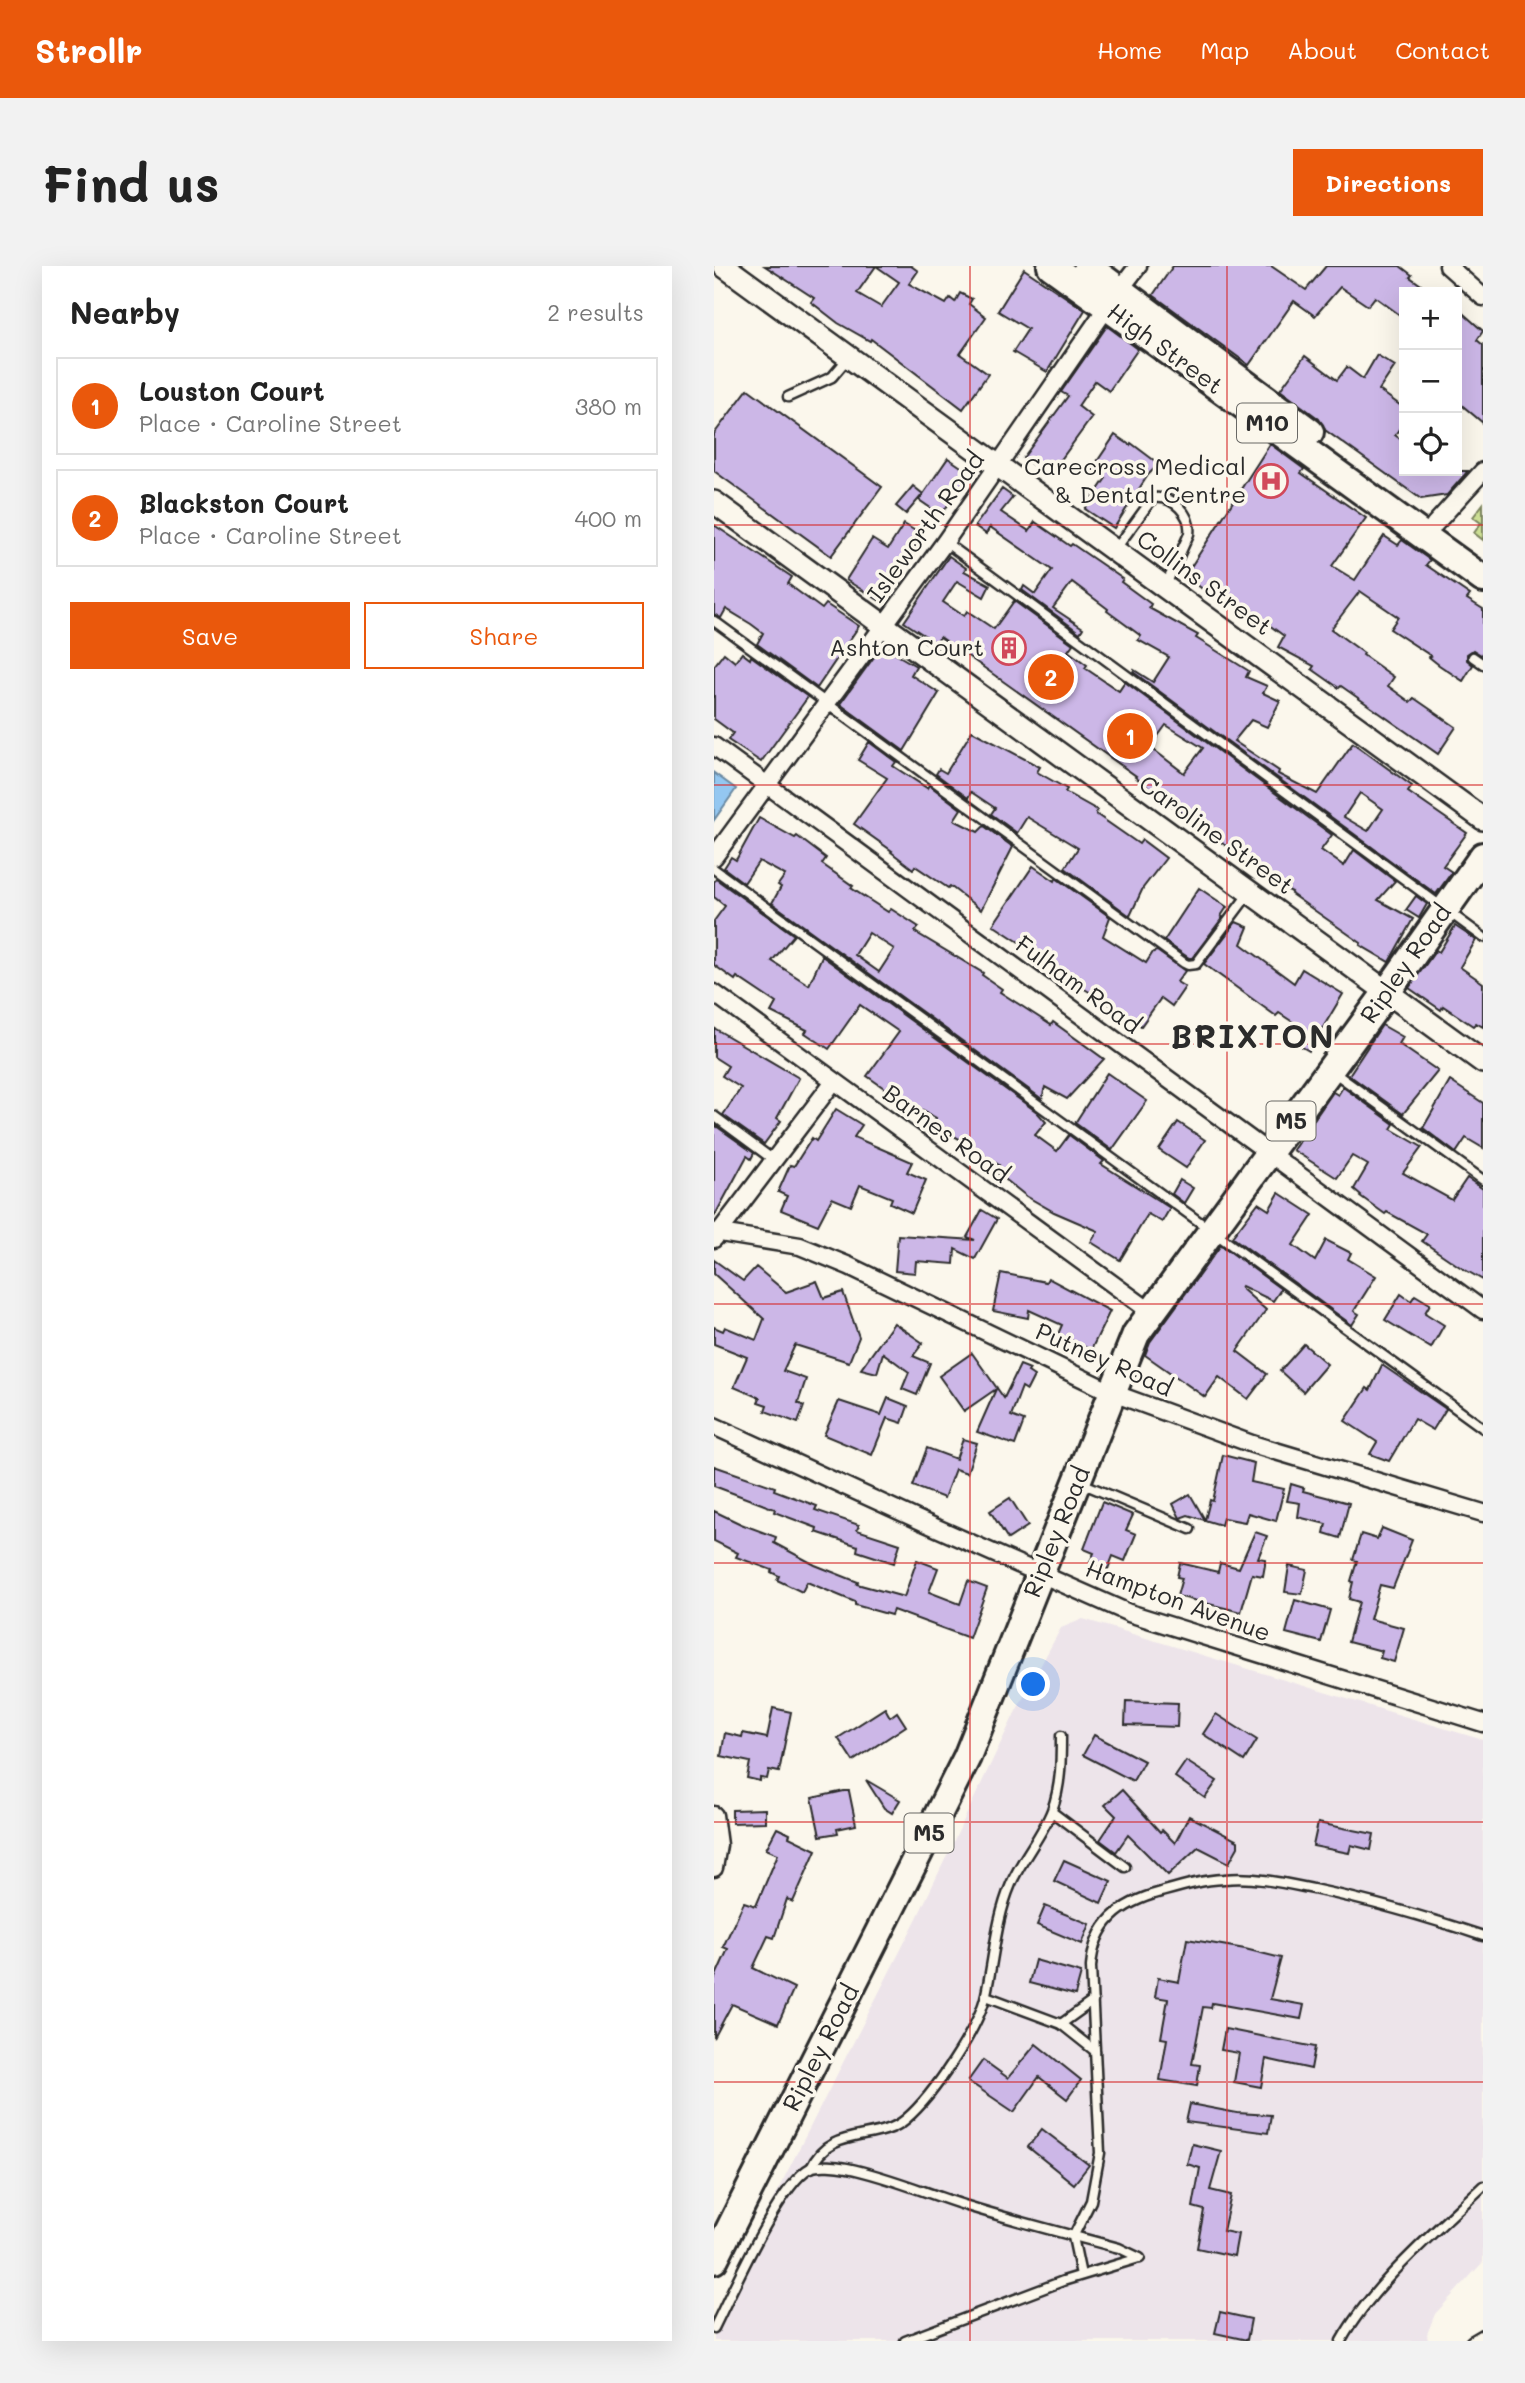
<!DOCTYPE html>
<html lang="en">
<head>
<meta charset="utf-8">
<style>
	body { margin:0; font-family:Mali,sans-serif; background:#f2f2f2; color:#222 }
	.controls { position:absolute; right:21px; top:21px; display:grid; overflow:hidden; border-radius:0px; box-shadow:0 7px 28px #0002 }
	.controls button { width:63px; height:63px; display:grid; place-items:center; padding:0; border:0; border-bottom:2px solid #e0e0e0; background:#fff; color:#222; font:35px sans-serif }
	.you { position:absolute; left:320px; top:1419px; width:24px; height:24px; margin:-18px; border:5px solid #fff; border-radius:50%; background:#1a73e8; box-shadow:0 0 0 10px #1a73e833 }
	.badge { display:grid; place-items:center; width:46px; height:46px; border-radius:50%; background:#ea580c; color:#fff; font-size:23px; font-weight:700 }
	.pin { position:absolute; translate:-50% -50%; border:4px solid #fff; box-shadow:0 2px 7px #0006 }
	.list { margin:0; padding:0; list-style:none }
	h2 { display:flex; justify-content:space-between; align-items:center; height:91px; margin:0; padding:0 28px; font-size:30px }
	h2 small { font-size:23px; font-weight:400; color:#767676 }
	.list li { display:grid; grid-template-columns:46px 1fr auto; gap:21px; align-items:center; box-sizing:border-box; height:98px; margin:0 14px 14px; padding:0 14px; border:2px solid #e0e0e0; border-radius:0px }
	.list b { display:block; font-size:26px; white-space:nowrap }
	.list p { margin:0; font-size:23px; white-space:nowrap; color:#767676 }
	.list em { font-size:23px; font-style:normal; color:#767676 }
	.actions { display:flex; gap:14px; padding:21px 28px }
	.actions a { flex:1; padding:16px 0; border:2px solid #ea580c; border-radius:0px; text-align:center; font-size:24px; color:#ea580c }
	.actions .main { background:#ea580c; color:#fff }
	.icon { flex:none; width:38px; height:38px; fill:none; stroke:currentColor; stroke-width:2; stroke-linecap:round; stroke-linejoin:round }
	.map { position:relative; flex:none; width:769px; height:2075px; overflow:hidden; border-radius:0px }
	header { display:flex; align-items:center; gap:42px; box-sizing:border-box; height:98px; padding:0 35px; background:#ea580c; color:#fff }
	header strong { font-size:33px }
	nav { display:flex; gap:38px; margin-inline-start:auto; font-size:24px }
	.intro { display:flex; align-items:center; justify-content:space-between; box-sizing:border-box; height:168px; padding:0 42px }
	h1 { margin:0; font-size:49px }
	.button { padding:18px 32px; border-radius:0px; background:#ea580c; color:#fff; font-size:24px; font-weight:700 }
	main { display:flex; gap:42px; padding:0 42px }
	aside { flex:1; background:#fff; border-radius:0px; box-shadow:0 7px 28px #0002 }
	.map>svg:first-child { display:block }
</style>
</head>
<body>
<header>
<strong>Strollr</strong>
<nav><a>Home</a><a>Map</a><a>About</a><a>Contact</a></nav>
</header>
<div class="intro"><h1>Find us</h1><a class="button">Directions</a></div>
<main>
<aside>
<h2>Nearby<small>2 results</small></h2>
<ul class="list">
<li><span class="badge">1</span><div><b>Louston Court</b><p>Place · Caroline Street</p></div><em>380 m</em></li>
<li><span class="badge">2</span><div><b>Blackston Court</b><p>Place · Caroline Street</p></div><em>400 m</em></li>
</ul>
<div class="actions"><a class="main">Save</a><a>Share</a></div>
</aside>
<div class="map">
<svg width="769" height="2075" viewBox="0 0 769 2075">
	<rect width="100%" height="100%" fill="#fbf7ec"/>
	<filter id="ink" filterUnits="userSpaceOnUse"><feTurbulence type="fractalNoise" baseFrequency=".0143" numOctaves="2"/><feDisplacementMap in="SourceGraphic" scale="14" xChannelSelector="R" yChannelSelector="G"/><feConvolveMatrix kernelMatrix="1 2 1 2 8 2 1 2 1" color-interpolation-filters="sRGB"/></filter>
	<g filter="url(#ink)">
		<polygon fill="#ede4ea" points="369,1353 769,1474 769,1996 721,2048 713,2068 714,2075 0,2075 0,2049 203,1652 301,1447 347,1362"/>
		<polygon fill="#ccde93" stroke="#7c845f" stroke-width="2" points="769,238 769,274 760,267 767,257 759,251"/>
		<polygon fill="#94c7f1" stroke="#6a89a2" stroke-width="2" points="0,507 22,523 0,554"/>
		<g fill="#ccb7e7" stroke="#2b2b2b" stroke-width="2" fill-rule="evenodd">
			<polygon points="51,0 162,0 143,27 167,41 185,16 162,0 197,0 204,5 195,18 232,38 236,32 241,36 246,27 258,33 255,38 272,51 246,88 274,108 249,143 157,73 156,75 124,57 97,36 100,32"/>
			<polygon points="459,0 557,0 592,24 612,0 686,0 698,9 696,11 717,26 690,26 690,52 661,31 654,40 626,21 601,50 580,35 535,99 439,29"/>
			<polygon points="310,3 371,44 333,106 299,86 314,63 284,45"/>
			<polygon points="743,42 769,65 763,74 769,79 769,157 743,135"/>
			<polygon points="393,60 424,83 395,125 381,115 364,140 378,151 335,210 309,192 354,130 347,126"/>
			<polygon points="663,89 681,100 665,124 690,142 690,156 681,169 690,176 690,205 754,205 733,229 707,233 611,164 605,153 566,124 591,90 623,114 633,101 649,113"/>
			<polygon points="34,123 168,221 117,290 0,205 0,168"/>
			<polygon points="401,169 416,179 417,177 445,198 434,209 400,262 371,243 392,212 378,203"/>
			<polygon points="556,178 590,203 587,207 652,252 618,300 641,314 670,270 684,279 688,274 716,294 712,299 756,329 753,333 769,343 769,386 767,389 759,384 753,388 753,394 759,399 749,415 725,399 715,391 717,390 676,363 684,351 646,325 617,363 650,387 649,389 680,411 674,420 696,436 700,432 742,461 724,488 627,420 625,422 598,403 600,400 564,381 570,370 547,353 548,352 515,330 509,338 471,310"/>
			<polygon points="234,192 256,207 227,249 205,234"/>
			<polygon points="199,220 209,228 192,248 182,240"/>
			<path d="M288 223 299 231 287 246 315 265 321 256 356 280 358 278 409 313 407 316 437 338 435 342 484 369 482 372 535 405 532 411 553 420 549 427 566 435 553 461 537 454 520 475 565 505 564 508 603 528 639 477 698 520 694 526 753 567 729 600 738 606 722 628 419 406 420 404 439 416 455 391 424 374 427 370 393 345 394 343 358 316 339 342 369 362 366 367 308 324 310 320 321 328 338 304 276 261 272 268 261 260ZM646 527 669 543 654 565 630 551Z"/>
			<polygon points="190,258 208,269 166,335 132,314 158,273 174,283"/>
			<polygon points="0,259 78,311 74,318 108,343 112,338 145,360 103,422 43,378 49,367 37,358 12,343 7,352 0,348"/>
			<path d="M235 290 252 302 250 305 276 319 270 331 243 315 229 336 250 350 253 345 280 363 300 335 359 378 354 385 373 399 371 402 405 425 411 416 618 569 607 584 630 600 640 584 681 615 664 634 699 653 675 696 646 679 647 677 577 628 578 626 548 611 550 607 483 559 421 511 422 510 248 386 226 371 222 377 190 356ZM452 459 489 482 470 507 436 481Z"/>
			<polygon points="168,380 202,400 197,409 225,427 190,485 126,438"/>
			<polygon points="10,387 21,396 28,387 36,393 37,390 94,431 47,496 14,474 19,467 0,453 0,400"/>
			<polygon points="258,465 326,501 323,506 353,523 351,526 383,544 382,548 425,578 428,574 452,592 429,622 416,650 351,602 364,582 313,551 303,567 277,548 281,542 257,526 254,532 222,508 225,503 232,507"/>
			<polygon points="155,476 182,496 179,500 213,522 215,519 247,543 240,554 264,566 270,560 299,581 267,644 236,620 234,622 201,600 199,603 177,586 178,585 140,558 173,512 144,494"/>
			<path d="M45 552 81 572 83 570 112 592 108 598 139 620 137 622 174 646 177 643 205 661 201 666 269 707 268 709 288 723 286 726 337 759 339 756 390 793 353 833 331 821 328 833 58 637 67 621 64 619 71 609 45 595 30 617 10 602 17 591 22 594ZM155 667 180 683 165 706 141 689Z"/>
			<polygon points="319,600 341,615 342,612 396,651 389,670 432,697 439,686 443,685 471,705 463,716 471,721 458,740 447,732 427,760 394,737 362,718 360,721 331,700 334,695 279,659"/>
			<polygon points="2,613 80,669 58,695 95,719 108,690 323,846 332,856 321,869 343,885 355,869 390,895 387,898 456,942 448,956 434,948 406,994 377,976 384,965 340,946 312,930 281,905 285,899 252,879 253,877 219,859 222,852 180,829 153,810 185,766 146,739 115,783 91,767 93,764 57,746 62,737 23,711 21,714 0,699 0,655 11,640 0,631 0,616"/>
			<polygon points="485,622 513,641 507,650 509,651 478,692 475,692 450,675"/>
			<polygon points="702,630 713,638 705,652 692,644"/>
			<polygon points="522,656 534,661 527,678 580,717 588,703 629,728 595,785 583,778 591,764 565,747 562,750 490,698"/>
			<polygon points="741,660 762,674 746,701 769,717 769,761 762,757 759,760 729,740 727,744 695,722 722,684 725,686"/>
			<polygon points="668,759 689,771 685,778 724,805 689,848 635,809"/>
			<polygon points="0,762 85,812 63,852 67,855 50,878 9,849 27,822 8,810 14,800 0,791"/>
			<polygon points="393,807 433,835 398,884 361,857"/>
			<polygon points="736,815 769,837 769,882 752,872 742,887 709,862"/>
			<polygon points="629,821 680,858 677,863 708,881 689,907 738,934 753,912 769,923 769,1014 746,1001 708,975 713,968 673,946 671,948 646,930 647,929 640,923 654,899 638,890 623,912 579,884 619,826 624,829"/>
			<polygon points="122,843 148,859 140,871 198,896 193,906 212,914 198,947 176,937 178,932 146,919 137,940 118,932 104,959 67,944 73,930 64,926 76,899 80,900 98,872 102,875"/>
			<polygon points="464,856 491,874 472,902 445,884"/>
			<polygon points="2,860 40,887 37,893 33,890 0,951 0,862"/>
			<polygon points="466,914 479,922 470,937 458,928"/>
			<polygon points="565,927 599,949 579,979 601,995 612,974 637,987 634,993 662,1010 640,1045 645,1048 638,1059 518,971 544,937 555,944"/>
			<polygon points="268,944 283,953 261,993 241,983 240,998 202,995 201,1007 181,1005 184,969 261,974 253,971"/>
			<polygon points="507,979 567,1023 559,1035 528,1020 527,1022 552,1044 523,1085 553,1108 534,1133 505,1111 491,1131 431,1089 436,1076"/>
			<polygon points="0,994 29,1015 42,1001 72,1026 103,1015 110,1032 129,1026 145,1071 135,1096 81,1079 69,1105 92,1113 84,1137 90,1140 84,1157 51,1145 53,1139 44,1136 46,1132 20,1121 33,1091 0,1078 0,1061 9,1065 11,1061 42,1074 50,1053 0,1008"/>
			<polygon points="287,1007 332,1016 334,1012 396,1045 377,1084 344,1068 348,1059 315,1044 314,1052 279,1045"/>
			<polygon points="687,1028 697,1035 701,1029 716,1038 711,1047 730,1059 717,1082 671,1054"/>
			<polygon points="180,1057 209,1077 199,1090 216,1097 203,1129 188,1123 195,1106 169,1087 163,1107 147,1103"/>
			<polygon points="590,1078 613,1098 589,1126 566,1105"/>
			<polygon points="258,1087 290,1132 306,1099 316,1103 314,1106 320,1110 313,1124 308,1121 297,1150 310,1155 301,1179 263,1166 282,1123 250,1145 225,1110"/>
			<polygon points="668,1099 732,1143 719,1164 700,1153 675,1195 656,1188 663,1176 631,1155 653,1122 656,1124"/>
			<polygon points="174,1132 194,1140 188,1157 173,1152 158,1189 110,1169 125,1135 167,1149"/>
			<polygon points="249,1173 263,1177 253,1207 241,1203 230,1232 199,1220 213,1182 242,1193"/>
			<polygon points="509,1189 540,1197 537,1216 570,1223 562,1255 534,1247 531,1256 509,1252 507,1259 474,1249 466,1252 459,1238 476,1228 491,1254 496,1234 499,1235"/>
			<polygon points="0,1200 61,1221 60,1224 103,1240 101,1244 145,1259 143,1264 186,1278 180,1297 143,1285 144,1280 102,1266 103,1262 60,1246 61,1243 0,1220"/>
			<polygon points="577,1218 590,1222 589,1225 635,1237 626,1272 610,1267 612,1258 584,1251 586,1237 573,1235"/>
			<polygon points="296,1232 314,1260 294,1273 276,1245"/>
			<polygon points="388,1236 419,1249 412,1264 422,1268 411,1295 399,1290 394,1303 376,1296 380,1287 370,1283"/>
			<polygon points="0,1245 27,1258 62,1271 60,1277 101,1299 144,1316 143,1318 190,1331 203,1294 224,1302 215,1326 246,1338 254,1315 273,1322 255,1372 179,1344 177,1349 141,1339 141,1336 93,1316 88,1326 63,1314 65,1310 57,1306 58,1304 22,1291 24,1287 0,1275"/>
			<polygon points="668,1262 698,1274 679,1322 666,1319 656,1353 690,1362 680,1396 666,1392 668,1385 634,1376 645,1336 635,1333 639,1316 637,1315 643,1295 639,1294 647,1268 663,1273"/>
			<polygon points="541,1266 553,1270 544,1292 551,1293 551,1299 549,1310 538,1308 527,1346 463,1330 468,1312 463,1311 466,1297 504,1306 506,1297 525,1302"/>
			<polygon points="575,1300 593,1304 588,1328 571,1326"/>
			<polygon points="581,1334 616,1344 607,1376 572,1367"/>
			<polygon points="412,1435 464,1437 463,1461 411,1459"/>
			<polygon points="59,1442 77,1446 65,1506 55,1504 53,1513 46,1512 46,1515 33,1512 36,1496 7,1490 11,1467 28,1471 29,1467 53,1472"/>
			<polygon points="171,1442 176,1451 183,1446 192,1460 139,1495 124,1472"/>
			<polygon points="502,1448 543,1474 530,1495 489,1468"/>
			<polygon points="380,1469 430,1495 419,1515 369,1489"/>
			<polygon points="472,1495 503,1515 491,1532 461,1511"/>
			<polygon points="152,1514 186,1534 178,1547 170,1542"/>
			<polygon points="408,1524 446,1566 448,1564 461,1577 475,1550 524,1575 524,1581 515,1597 484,1581 454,1609 414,1569 402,1586 386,1574 402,1550 391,1539"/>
			<polygon points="130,1525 135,1525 142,1559 123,1563 124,1567 106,1570 98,1532"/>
			<polygon points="51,1543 51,1556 18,1557 18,1544"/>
			<polygon points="604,1557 660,1568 657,1584 637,1579 635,1587 599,1580"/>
			<polygon points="63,1562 76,1568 75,1571 102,1584 79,1636 73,1633 60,1672 54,1670 39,1702 80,1722 64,1758 18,1738 0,1772 0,1714 14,1683 9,1681 30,1636 42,1640 64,1588 52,1583"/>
			<polygon points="350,1594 397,1615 387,1637 340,1615"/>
			<polygon points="331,1640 376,1658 368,1678 323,1659"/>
			<polygon points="473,1673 531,1683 567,1692 556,1733 590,1739 587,1753 498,1737 497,1742 489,1741 478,1798 486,1799 483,1820 446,1814 453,1773 447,1772 454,1733 441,1731 444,1712 465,1716"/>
			<polygon points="321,1694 367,1707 361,1729 315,1717"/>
			<polygon points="511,1763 601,1781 597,1803 552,1793 547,1821 520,1816 525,1787 507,1784"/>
			<polygon points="322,1778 367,1814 353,1833 325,1811 300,1846 254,1815 269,1794 294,1812"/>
			<polygon points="476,1838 523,1847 557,1849 554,1867 472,1856"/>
			<polygon points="328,1863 375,1899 360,1918 314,1881"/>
			<polygon points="478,1878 507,1885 496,1924 517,1929 509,1965 524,1968 520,1990 483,1982 490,1944 479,1941 486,1902 473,1898"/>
			<polygon points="506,2046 537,2053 533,2074 501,2067"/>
		</g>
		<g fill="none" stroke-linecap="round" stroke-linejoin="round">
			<g stroke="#2b2b2b" stroke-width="13">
				<g id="service">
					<polyline points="74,131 118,111 135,91"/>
					<polyline points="231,276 769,671"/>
					<path d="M401 284 439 232C459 229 478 249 475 268L451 321"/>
					<polyline points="0,355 470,697 474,699 482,698 536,626"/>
					<polyline points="759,391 769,398"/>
					<polyline points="0,603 769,1162"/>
					<polyline points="618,805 769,914"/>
					<polyline points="0,850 61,895"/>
					<polyline points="365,1216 476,1263"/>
					<polyline points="338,1546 411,1601"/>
					<polyline points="272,1730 347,1758 379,1735"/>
					<polyline points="347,1758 381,1785"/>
					<path d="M97 1902C116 1859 163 1878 192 1853 219 1830 265 1762 272 1728 280 1691 282 1653 297 1618 308 1592 328 1570 338 1544 347 1520 347 1495 347 1470"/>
					<path d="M367 2009 359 1971 377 1935 386 1887 377 1701C380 1657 406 1637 447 1626 468 1620 488 1614 510 1613 540 1610 570 1617 599 1623 657 1635 713 1651 769 1670"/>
					<path d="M0 2062C17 2028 66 1917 96 1902 105 1898 123 1900 133 1902 173 1910 212 1927 250 1939 301 1955 353 1968 405 1982L426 1992"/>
					<polyline points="191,2075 349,2015 425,1992"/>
					<path d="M627 2075C658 2019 722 1965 769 1920"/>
					<polyline points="757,2075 769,2068"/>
				</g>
			</g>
			<g stroke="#2b2b2b" stroke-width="21">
				<g id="minor">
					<polyline points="734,0 769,31"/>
					<polyline points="720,259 769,205"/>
					<polyline points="0,480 769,1044"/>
					<polyline points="0,591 231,276 398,34 424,0"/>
					<polyline points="0,727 437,1046"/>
					<polyline points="0,966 86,980 135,1000 399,1127 538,1178 769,1247"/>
					<polyline points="0,973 120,815"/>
					<polyline points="0,1160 207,1255 415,1347 769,1457"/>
					<polyline points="0,1549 4,1579 0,1602"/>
				</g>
			</g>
			<g stroke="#2b2b2b" stroke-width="26">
				<g id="tertiary">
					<polyline points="10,0 769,553"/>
					<polyline points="0,236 769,796"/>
				</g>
			</g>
			<g stroke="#2b2b2b" stroke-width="32">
				<g id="primary">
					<polyline points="337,0 769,313"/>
					<polyline points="373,0 596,166"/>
					<polyline points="0,1994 253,1491 422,1068 673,726 769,590"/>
				</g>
			</g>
			<use href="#service" stroke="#fbf7ec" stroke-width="8"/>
			<use href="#minor" stroke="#fbf7ec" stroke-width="16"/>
			<use href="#tertiary" stroke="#fbf7ec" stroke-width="21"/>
			<use href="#primary" stroke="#fbf7ec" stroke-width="26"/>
		</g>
	</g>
	<path fill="none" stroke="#d62828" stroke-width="2" stroke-opacity="0.55" d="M256 0V2075M513 0V2075M0 259H769M0 519H769M0 778H769M0 1038H769M0 1297H769M0 1556H769M0 1816H769"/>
	<defs>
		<g id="hospital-ring" transform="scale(1.75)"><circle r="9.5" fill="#fbf7ec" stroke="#d1495b" stroke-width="1.5"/><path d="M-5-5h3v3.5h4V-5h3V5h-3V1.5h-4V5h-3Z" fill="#d1495b"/></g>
		<g id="building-ring" transform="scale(1.75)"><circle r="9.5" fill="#fbf7ec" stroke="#d1495b" stroke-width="1.5"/><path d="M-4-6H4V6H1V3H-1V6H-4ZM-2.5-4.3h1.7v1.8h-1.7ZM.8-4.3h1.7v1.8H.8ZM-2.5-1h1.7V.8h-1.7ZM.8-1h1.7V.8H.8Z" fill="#d1495b"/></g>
	</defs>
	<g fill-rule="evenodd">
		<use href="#hospital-ring" x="557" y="215"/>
		<use href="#building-ring" x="295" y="382"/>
	</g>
	<g text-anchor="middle" stroke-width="7" stroke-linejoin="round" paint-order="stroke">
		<g fill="#fbf7ec" stroke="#696865" stroke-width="2">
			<rect x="523" y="137.5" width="60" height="39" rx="5"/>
			<rect x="552.5" y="835.5" width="49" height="39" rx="5"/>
			<rect x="190.5" y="1547.5" width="49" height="39" rx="5"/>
		</g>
		<g font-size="23" font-weight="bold" fill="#2b2b2b">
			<text x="553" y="165">M10</text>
			<text x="577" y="863">M5</text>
			<text x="215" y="1575">M5</text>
		</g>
		<g font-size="24" fill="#2b2b2b" stroke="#fbf7ec">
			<text transform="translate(451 83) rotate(36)" y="8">High Street</text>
			<text transform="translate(212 261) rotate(-54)" y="8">Isleworth Road</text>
			<text transform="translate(490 317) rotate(36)" y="8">Collins Street</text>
			<text transform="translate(502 569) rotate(36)" y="8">Caroline Street</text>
			<text transform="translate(692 698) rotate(-55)" y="8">Ripley Road</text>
			<text transform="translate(364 719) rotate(36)" y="8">Fulham Road</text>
			<text transform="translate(232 868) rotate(36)" y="8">Barnes Road</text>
			<text transform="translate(390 1094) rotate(24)" y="8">Putney Road</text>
			<text transform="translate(343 1266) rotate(-68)" y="8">Ripley Road</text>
			<text transform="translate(464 1335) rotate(20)" y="8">Hampton Avenue</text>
			<text transform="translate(107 1782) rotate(-63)" y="8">Ripley Road</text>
		</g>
		<g font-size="24" fill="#2b2b2b" stroke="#fbf7ec" text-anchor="end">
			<text x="532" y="209">Carecross Medical<tspan x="532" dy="28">&amp; Dental Centre</tspan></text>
			<text x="270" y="390">Ashton Court</text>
		</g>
		<g font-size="32" font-weight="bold" letter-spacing="2" fill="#2b2b2b" stroke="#fbf7ec">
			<text x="539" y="782">BRIXTON</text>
		</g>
	</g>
</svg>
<div class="controls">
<button>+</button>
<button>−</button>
<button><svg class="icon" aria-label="locate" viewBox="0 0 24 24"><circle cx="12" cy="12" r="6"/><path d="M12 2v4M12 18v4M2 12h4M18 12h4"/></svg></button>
</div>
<div class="you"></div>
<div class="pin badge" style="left:416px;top:470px">1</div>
<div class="pin badge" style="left:337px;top:411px">2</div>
</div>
</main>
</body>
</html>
